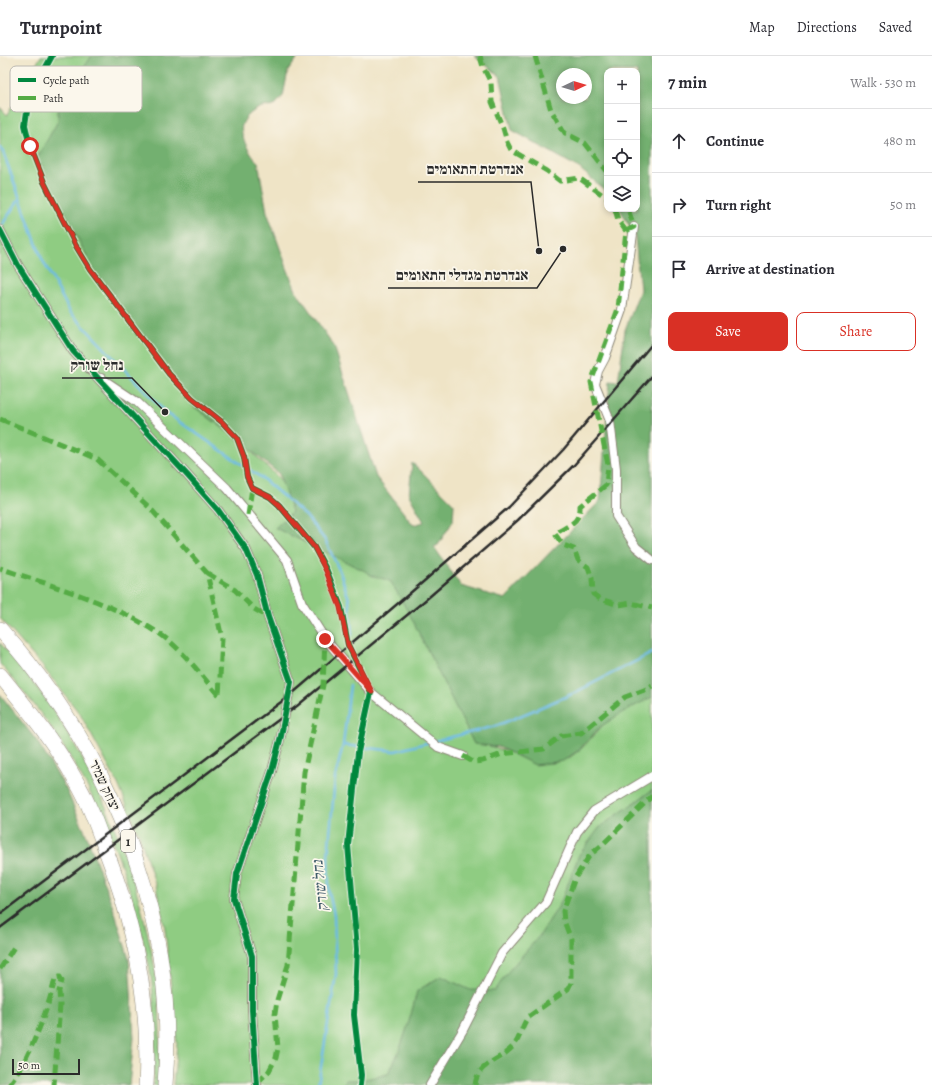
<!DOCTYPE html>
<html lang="en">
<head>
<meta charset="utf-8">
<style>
	body { margin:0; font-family:Alegreya,"Frank Ruhl Libre",serif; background:#f7f7f7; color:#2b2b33 }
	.controls { position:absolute; right:12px; top:12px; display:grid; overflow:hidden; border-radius:8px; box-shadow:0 2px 6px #0003 }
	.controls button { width:36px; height:36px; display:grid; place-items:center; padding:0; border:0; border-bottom:1px solid #e1e1e2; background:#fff; color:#2b2b33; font:20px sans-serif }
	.compass { position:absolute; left:556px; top:12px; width:36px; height:36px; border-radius:50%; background:#fff; box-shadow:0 2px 6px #0003; rotate:86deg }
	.scale { position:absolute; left:12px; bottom:10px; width:68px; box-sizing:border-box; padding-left:4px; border:2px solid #2b2b2b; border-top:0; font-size:11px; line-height:14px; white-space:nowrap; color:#2b2b2b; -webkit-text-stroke:3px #fbf7ec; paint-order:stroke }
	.stop { position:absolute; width:12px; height:12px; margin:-9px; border:3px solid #d93025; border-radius:50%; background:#fff }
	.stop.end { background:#d93025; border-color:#fff; box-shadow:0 1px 4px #0008 }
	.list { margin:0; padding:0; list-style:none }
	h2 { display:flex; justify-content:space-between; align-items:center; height:52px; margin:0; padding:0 16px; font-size:17px }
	h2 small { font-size:13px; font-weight:400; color:#7c7c81 }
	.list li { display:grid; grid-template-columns:26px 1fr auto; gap:12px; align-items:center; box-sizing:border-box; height:64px; padding:0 16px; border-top:1px solid #e1e1e2 }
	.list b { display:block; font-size:15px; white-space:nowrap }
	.list em { font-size:13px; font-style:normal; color:#7c7c81 }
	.actions { display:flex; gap:8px; padding:12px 16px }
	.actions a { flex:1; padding:9px 0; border:1px solid #d93025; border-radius:8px; text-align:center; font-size:14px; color:#d93025 }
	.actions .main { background:#d93025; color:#fff }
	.icon { flex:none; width:22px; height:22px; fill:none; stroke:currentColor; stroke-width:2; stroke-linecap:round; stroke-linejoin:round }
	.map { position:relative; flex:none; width:652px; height:1029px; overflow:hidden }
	header { display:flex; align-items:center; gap:24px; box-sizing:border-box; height:56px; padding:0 20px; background:#fff; border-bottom:1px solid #e1e1e2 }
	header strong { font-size:19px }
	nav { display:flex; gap:22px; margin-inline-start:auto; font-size:14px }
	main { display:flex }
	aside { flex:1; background:#fff }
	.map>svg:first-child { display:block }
</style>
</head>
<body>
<header>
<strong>Turnpoint</strong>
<nav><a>Map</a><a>Directions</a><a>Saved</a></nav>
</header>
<main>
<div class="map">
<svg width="652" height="1029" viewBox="0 0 652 1029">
	<rect width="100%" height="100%" fill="#fbf7ec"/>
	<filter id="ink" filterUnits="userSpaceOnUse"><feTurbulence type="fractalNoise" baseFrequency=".025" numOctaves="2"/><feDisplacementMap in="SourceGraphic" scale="8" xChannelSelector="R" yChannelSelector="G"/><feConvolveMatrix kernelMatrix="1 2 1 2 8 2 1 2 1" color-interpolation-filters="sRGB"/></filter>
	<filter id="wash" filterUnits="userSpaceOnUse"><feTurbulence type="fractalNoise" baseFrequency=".012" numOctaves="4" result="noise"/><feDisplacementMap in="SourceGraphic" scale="16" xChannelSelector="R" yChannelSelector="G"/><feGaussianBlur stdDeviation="0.9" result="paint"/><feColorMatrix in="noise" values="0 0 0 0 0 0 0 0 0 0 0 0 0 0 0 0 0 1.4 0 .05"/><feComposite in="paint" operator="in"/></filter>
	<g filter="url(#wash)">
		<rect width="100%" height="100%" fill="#efe4c6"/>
		<g fill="#8fcc82" stroke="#5d7c56">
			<polygon points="41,0 146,0 199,345 289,432 391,520 480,687 542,707 553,707 569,702 582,692 603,669 618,657 652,640 652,752 514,923 392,1029 173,1029 177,988 165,873 156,830 138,776 118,728 80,658 42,610 0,562 0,51 7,59"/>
			<path d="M0 587C83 676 134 795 155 914 162 952 160 991 159 1029H153C155 996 156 963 152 929 150 910 145 891 140 873 116 771 70 685 0 608Z"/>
		</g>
		<g fill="#73b070" stroke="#4f6e4e" fill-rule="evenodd">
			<path d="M92 0H299L288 15 283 40 274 50C269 52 265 49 259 52 251 56 245 61 242 69 239 79 251 101 258 106L267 156 287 212 296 235 334 290 376 421 413 469 424 466 409 439 412 407 418 412 454 448 453 465 438 489 434 491 461 530 505 543 600 445 610 325 618 326 625 274 640 234 635 180 620 153H637V15H607V136L579 112 512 74 500 20 474 0H652V641L623 656 600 671 579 694 563 705 535 709 499 691 474 688 411 561 391 526C381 520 375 524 365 515L275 472 292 456 279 418 240 385 193 350 123 258 97 220 37 102 58 65V55L72 22 81 15ZM562 18H586V42H562Z"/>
			<polygon points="0,638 37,685 66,733 88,783 115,857 129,903 134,982 129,1029 0,1029"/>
			<path d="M652 734V1029H342L346 1024H361L388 1018C402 992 410 964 417 935L441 920 470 934 495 935 507 917 540 879 560 848 579 799 600 771Z"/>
		</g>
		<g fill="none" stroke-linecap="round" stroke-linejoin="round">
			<g stroke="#6bbae6" stroke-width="2.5">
				<polyline points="0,91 3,96 42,203 70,256 165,356 263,423 306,460 325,484 340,516 349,543 352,579"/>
				<polyline points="0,172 19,143"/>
				<polyline points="435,685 496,670 572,638 652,597"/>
				<polyline points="343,689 395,695 430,686"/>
				<polyline points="318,1029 336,918 334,859 329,836 328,800 335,722 343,689 350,629"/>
			</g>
		</g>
	</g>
	<g filter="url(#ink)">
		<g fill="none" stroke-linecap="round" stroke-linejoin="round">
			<g stroke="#8d8878" stroke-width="10">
				<g id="street">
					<polyline points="634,171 622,254 605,302 598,315 595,328 610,365 616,413 616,460 636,491 652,504"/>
					<polyline points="0,174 18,209 73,295 188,420 218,454 246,493 257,519 268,561 291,626 281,680 272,715 237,818 234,843 252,900 252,954 257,1029"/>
					<polyline points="101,322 137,346 227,432 287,504 302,547 325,583 371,636 438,691 463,700"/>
					<polyline points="430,1029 463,974 502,897 546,846 577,776 594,755 652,720"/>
				</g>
			</g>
			<g stroke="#8d8878" stroke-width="16">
				<g id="highway">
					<path d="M0 573C110 695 179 863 165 1029"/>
					<path d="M0 619C28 653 55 687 76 725 88 745 96 767 104 789 134 866 151 946 146 1029"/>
				</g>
			</g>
			<use href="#street" stroke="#fff" stroke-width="8"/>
			<use href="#highway" stroke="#fff" stroke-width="15"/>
			<g stroke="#2b2b2b" stroke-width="2.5">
				<polyline points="0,858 293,637 423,526 509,451 563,394 652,288"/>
				<polyline points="0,872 297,650 429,541 518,464 574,409 652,320"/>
			</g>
			<g stroke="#54ab44" stroke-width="5" stroke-dasharray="10 5" stroke-linecap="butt">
				<polyline points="480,0 483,11 491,27 492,46 503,72 507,86 511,94 547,115 560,125 579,122 607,142"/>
				<polyline points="535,0 551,54 565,77 585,87 607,115"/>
				<path d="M615 153 618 164 626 175 618 253 591 326 608 409 606 429 580 450C581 467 566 470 555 478L563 489 574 493 578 504 588 511 592 522 593 538 600 543 619 549 631 547 652 552"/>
				<polyline points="626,175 634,171 628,153"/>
				<path d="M0 363 97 403 150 452 207 517 222 582 219 640C201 619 183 594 160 578 112 546 54 531 0 512"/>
				<polyline points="248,459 252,432"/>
				<polyline points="207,517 235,534 254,553 268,561"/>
				<polyline points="463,700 473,706 483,705 502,698 544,693 561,680 581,677 625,641 647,633 652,630"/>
				<polyline points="0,913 14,891"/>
				<polyline points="257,1027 269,1015 276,1002 278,992 275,958 277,944 288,909 304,716 323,629 325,583"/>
				<path d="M9 1029C27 1008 50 950 55 922L60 921 62 925 59 935 60 949 54 1029"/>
				<path d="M475 1029C477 1009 495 1006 508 995 522 984 519 974 528 961L568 933 571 927V883L564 865 563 855 575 822 590 799 603 788 652 740"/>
			</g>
			<g stroke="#fbf7ec" stroke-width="8">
				<g id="cycleway">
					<polyline points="52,0 29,42 25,69 30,90 44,126 76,190 90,213 169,318 192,342 222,366 237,382 244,401 247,421 252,432 270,441 279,449 314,491 327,515 341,551 348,589 371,636 358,696 348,789 357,893 354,959 361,1019 360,1029"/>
					<polyline points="0,174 18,209 73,295 188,420 218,454 246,493 257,519 268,561 291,626 281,680 272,715 237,818 234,843 252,900 252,954 257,1029"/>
				</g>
			</g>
			<use href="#cycleway" stroke="#00873e" stroke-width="6"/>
		</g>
	</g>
	<g fill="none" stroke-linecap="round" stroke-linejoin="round" filter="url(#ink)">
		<polyline stroke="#d93025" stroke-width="5" points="30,90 44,126 76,190 90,213 169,318 192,342 222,366 237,382 244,401 247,421 252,432 270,441 279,449 314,491 326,515 340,551 348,589 372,636 325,583"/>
	</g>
	<g text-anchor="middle" stroke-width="3.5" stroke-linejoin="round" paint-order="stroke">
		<rect fill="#fbf7ec" stroke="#696865" stroke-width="1" x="121" y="774" width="14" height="22" rx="3"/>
		<g font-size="13" font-weight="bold" fill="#2b2b2b">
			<text x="128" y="790">1</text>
		</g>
		<g font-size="14" fill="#2b2b2b" stroke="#fbf7ec">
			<text transform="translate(105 729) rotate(65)" y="5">יצחק שמיר</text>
		</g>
		<g font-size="15" font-style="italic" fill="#415d6c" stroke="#fbf7ec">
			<text transform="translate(320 830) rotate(-96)" y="5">נחל שורק</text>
		</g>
	</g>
	<rect x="10" y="10" width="132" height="46" rx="6" fill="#fbf7ec" stroke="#bdbab2" stroke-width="1"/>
	<rect x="18" y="22" width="18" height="4" fill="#00873e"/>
	<rect x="18" y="40" width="18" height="4" fill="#54ab44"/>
	<g font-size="11" fill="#2b2b2b">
		<text x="43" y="28">Cycle path</text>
		<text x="43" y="46">Path</text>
	</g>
	<path fill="none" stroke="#2b2b2b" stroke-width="1.5" d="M539 195L531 126H418M563 193L537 232H388M165 356L132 322H62"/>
	<g fill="#2b2b2b" stroke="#fbf7ec" stroke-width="1.5">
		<circle cx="539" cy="195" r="4"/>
		<circle cx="563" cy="193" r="4"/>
		<circle cx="165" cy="356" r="4"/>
	</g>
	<g font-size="15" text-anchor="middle" font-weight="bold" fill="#2b2b2b" stroke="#fbf7ec" stroke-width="3.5" stroke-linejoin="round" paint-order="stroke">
		<text x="475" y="118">אנדרטת התאומים</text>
		<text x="462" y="224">אנדרטת מגדלי התאומים</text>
		<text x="97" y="314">נחל שורק</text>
	</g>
</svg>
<div class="controls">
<button>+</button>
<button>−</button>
<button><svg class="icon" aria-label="locate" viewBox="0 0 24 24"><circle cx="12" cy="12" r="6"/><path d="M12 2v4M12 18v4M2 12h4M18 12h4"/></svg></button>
<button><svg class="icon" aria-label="layers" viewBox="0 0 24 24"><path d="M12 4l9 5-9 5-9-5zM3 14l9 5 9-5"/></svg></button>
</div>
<svg class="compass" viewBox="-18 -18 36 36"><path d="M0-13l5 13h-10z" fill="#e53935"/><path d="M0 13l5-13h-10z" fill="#7c7c81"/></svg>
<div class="scale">50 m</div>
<div class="stop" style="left:30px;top:90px"></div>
<div class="stop end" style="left:325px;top:583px"></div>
</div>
<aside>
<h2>7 min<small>Walk · 530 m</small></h2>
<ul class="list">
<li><svg class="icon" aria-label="ahead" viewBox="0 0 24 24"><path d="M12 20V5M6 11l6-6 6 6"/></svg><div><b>Continue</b></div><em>480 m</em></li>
<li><svg class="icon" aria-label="right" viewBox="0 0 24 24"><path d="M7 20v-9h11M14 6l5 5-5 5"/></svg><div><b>Turn right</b></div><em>50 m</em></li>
<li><svg class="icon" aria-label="arrive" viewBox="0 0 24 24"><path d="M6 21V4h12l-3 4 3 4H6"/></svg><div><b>Arrive at destination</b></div></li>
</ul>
<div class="actions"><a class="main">Save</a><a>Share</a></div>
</aside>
</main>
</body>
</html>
